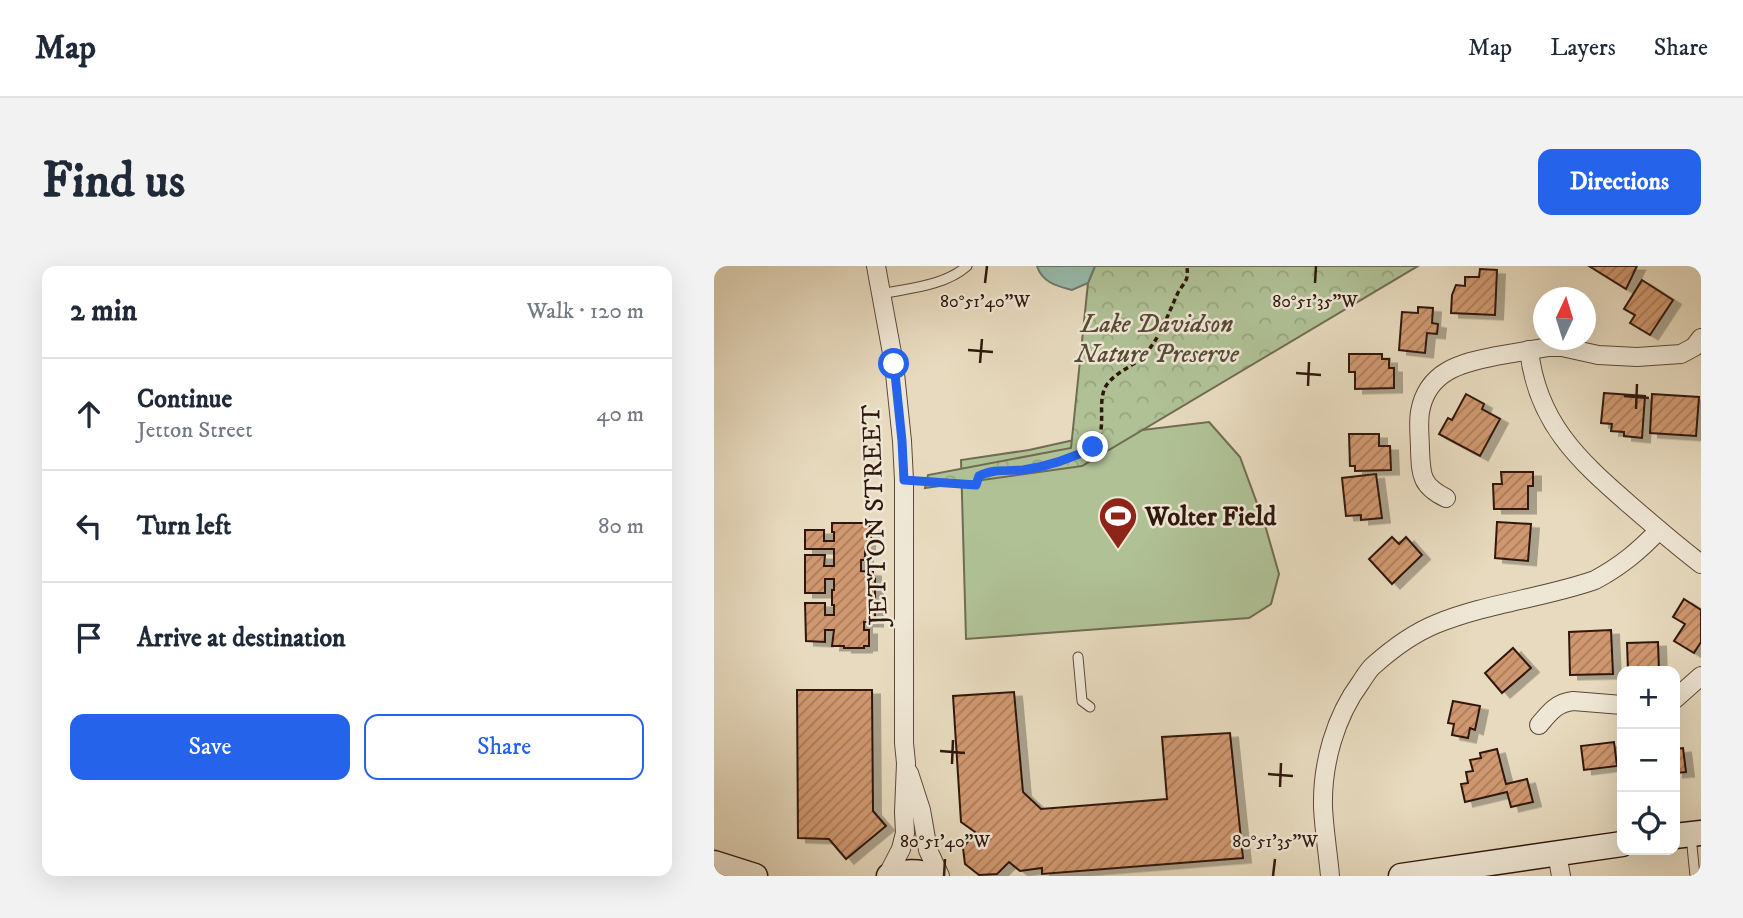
<!DOCTYPE html>
<html lang="en">
<head>
<meta charset="utf-8">
<style>
	body { margin:0; font-family:"IM FELL DW Pica",serif; background:#f2f2f3; color:#1f2937 }
	.controls { position:absolute; right:21px; bottom:21px; display:grid; overflow:hidden; border-radius:14px; box-shadow:0 7px 28px #0002 }
	.controls button { width:63px; height:63px; display:grid; place-items:center; padding:0; border:0; border-bottom:2px solid #e0e1e3; background:#fff; color:#1f2937; font:35px sans-serif }
	.compass { position:absolute; left:819px; top:21px; width:63px; height:63px; border-radius:50%; background:#fff; box-shadow:0 7px 28px #0002; rotate:4deg }
	.stop { position:absolute; width:21px; height:21px; margin:-16px; border:5px solid #2563eb; border-radius:50%; background:#fff }
	.stop.end { background:#2563eb; border-color:#fff; box-shadow:0 2px 7px #0008 }
	.list { margin:0; padding:0; list-style:none }
	h2 { display:flex; justify-content:space-between; align-items:center; height:91px; margin:0; padding:0 28px; font-size:30px }
	h2 small { font-size:23px; font-weight:400; color:#747a83 }
	.list li { display:grid; grid-template-columns:46px 1fr auto; gap:21px; align-items:center; box-sizing:border-box; height:112px; padding:0 28px; border-top:2px solid #e0e1e3 }
	.list b { display:block; font-size:26px; white-space:nowrap }
	.list p { margin:0; font-size:23px; white-space:nowrap; color:#747a83 }
	.list em { font-size:23px; font-style:normal; color:#747a83 }
	.actions { display:flex; gap:14px; padding:21px 28px }
	.actions a { flex:1; padding:16px 0; border:2px solid #2563eb; border-radius:14px; text-align:center; font-size:24px; color:#2563eb }
	.actions .main { background:#2563eb; color:#fff }
	.icon { flex:none; width:38px; height:38px; fill:none; stroke:currentColor; stroke-width:2; stroke-linecap:round; stroke-linejoin:round }
	.map { position:relative; flex:none; width:987px; height:610px; overflow:hidden; border-radius:14px }
	header { display:flex; align-items:center; gap:42px; box-sizing:border-box; height:98px; padding:0 35px; background:#fff; border-bottom:2px solid #e0e1e3 }
	header strong { font-size:33px }
	nav { display:flex; gap:38px; margin-inline-start:auto; font-size:24px }
	.intro { display:flex; align-items:center; justify-content:space-between; box-sizing:border-box; height:168px; padding:0 42px }
	h1 { margin:0; font-size:49px }
	.button { padding:18px 32px; border-radius:14px; background:#2563eb; color:#fff; font-size:24px; font-weight:700 }
	main { display:flex; gap:42px; padding:0 42px }
	aside { flex:1; background:#fff; border-radius:14px; box-shadow:0 7px 28px #0002 }
	.map>svg:first-child { display:block }
</style>
</head>
<body>
<header>
<strong>Map</strong>
<nav><a>Map</a><a>Layers</a><a>Share</a></nav>
</header>
<div class="intro"><h1>Find us</h1><a class="button">Directions</a></div>
<main>
<aside>
<h2>2 min<small>Walk · 120 m</small></h2>
<ul class="list">
<li><svg class="icon" aria-label="ahead" viewBox="0 0 24 24"><path d="M12 20V5M6 11l6-6 6 6"/></svg><div><b>Continue</b><p>Jetton Street</p></div><em>40 m</em></li>
<li><svg class="icon" aria-label="left" viewBox="0 0 24 24"><path d="M17 20v-9H6M10 6l-5 5 5 5"/></svg><div><b>Turn left</b></div><em>80 m</em></li>
<li><svg class="icon" aria-label="arrive" viewBox="0 0 24 24"><path d="M6 21V4h12l-3 4 3 4H6"/></svg><div><b>Arrive at destination</b></div></li>
</ul>
<div class="actions"><a class="main">Save</a><a>Share</a></div>
</aside>
<div class="map">
<svg width="987" height="610" viewBox="0 0 987 610">
	<defs>
		<pattern id="forest-crowns" width="20" height="18" patternUnits="userSpaceOnUse" patternTransform="scale(1.75)"><rect width="20" height="18" fill="#b0c196"/><path d="M2 6a3 3 0 1 1 6 0M12 15a3 3 0 1 1 6 0" fill="none" stroke="#98a580"/></pattern>
		<pattern id="building-hatch" width="6" height="6" patternUnits="userSpaceOnUse" patternTransform="scale(1.75)"><rect width="6" height="6" fill="#d09870"/><path d="M-1 1l2-2M0 6l6-6M5 7l2-2" fill="none" stroke="#a97b5a"/></pattern>
		<filter id="shadow"><feDropShadow dx="8" dy="4.5" stdDeviation="0" flood-color="#0004"/></filter>
	</defs>
	<rect width="100%" height="100%" fill="#e7dabe"/>
	<filter id="stains"><feTurbulence type="fractalNoise" baseFrequency=".00286" numOctaves="4"/><feColorMatrix values="0 0 0 0 .2 0 0 0 0 .09 0 0 0 0 .02 0 0 0 .5 -.17"/></filter>
	<radialGradient id="worn" r=".72"><stop offset=".6" stop-color="#630" stop-opacity="0"/><stop offset="1" stop-color="#630" stop-opacity=".3"/></radialGradient>
	<polygon fill="#b0c196" stroke="#706c52" stroke-width="2" points="495,156 526,191 551,259 565,308 557,338 535,352 252,373 247,194 315,184 378,170"/>
	<polygon fill="url(#forest-crowns)" stroke="#706c52" stroke-width="2" points="381,0 704,0 368,200 211,222 214,209 357,182 374,17"/>
	<path fill="#97bbad" stroke="#6e796d" stroke-width="2" d="M323 0H381L374 17 358 24C342 20 328 16 323 0Z"/>
	<g fill="url(#building-hatch)" stroke="#30170d" stroke-width="2" filter="url(#shadow)">
		<polygon points="875,0 923,0 912,23"/>
		<polygon points="766,3 783,4 781,49 737,47 738,29 742,19 751,20 751,11 765,11"/>
		<polygon points="928,14 959,34 936,69 916,57 921,49 910,43"/>
		<polygon points="704,41 719,42 718,57 724,58 723,68 713,67 711,87 685,84 688,46 704,47"/>
		<polygon points="635,88 668,88 668,93 675,93 675,102 680,102 680,122 641,123 641,106 635,106"/>
		<polygon points="890,127 931,130 928,172 910,170 910,166 897,165 898,158 887,157"/>
		<polygon points="752,128 770,138 768,143 786,153 766,190 725,168 734,152 738,154"/>
		<polygon points="938,128 985,131 982,170 936,167"/>
		<polygon points="635,168 665,168 665,180 676,180 677,204 641,205 641,200 636,200"/>
		<polygon points="787,206 819,206 819,220 814,220 814,243 780,243 779,218 788,218"/>
		<polygon points="662,208 668,252 647,254 647,249 632,250 628,212"/>
		<polygon points="783,256 817,258 814,295 781,292"/>
		<polygon points="118,257 153,257 153,260 157,260 157,271 153,270 153,283 151,283 151,294 147,294 147,305 159,306 159,313 161,313 161,356 150,356 150,364 155,364 155,380 150,380 150,382 130,382 130,380 118,380 120,364 111,364 111,376 92,375 91,337 111,337 111,349 120,349 120,339 118,339 118,324 120,324 120,313 111,313 111,327 91,327 91,289 111,289 110,300 120,300 120,283 91,283 91,264 110,264 110,275 120,275 120,266 118,266"/>
		<polygon points="678,271 685,278 692,271 708,289 678,318 655,293"/>
		<polygon points="970,333 987,344 987,376 980,387 960,375 971,358 959,351"/>
		<polygon points="897,364 899,408 856,409 855,366"/>
		<polygon points="944,376 945,405 914,405 913,377"/>
		<polygon points="799,382 817,402 788,427 771,407"/>
		<polygon points="83,424 158,424 159,545 172,560 132,593 115,573 84,572"/>
		<polygon points="300,426 309,526 327,543 453,533 448,471 516,467 529,592 328,608 328,602 306,605 295,596 283,608 265,609 251,598 249,582 261,566 247,556 239,430"/>
		<polygon points="739,435 766,440 761,464 756,462 754,472 738,469 740,458 734,457"/>
		<polygon points="900,476 903,500 870,504 867,480"/>
		<polygon points="969,482 972,506 961,507 961,483"/>
		<polygon points="783,483 792,518 813,513 819,536 797,541 793,526 751,536 747,518 754,517 752,506 759,505 756,494 767,492 766,487"/>
	</g>
	<g fill="none" stroke-linecap="round" stroke-linejoin="round">
		<g stroke="#5e4839" stroke-width="11">
			<g id="lane">
				<path d="M167 28C196 22 230 20 253 0"/>
				<polyline points="364,391 368,435 376,441"/>
				<polyline points="977,570 981,610"/>
			</g>
		</g>
		<g stroke="#5e4839" stroke-width="20">
			<g id="street">
				<polyline points="162,0 180,98 188,175 190,214 190,477 192,497 190,546 191,567 187,583 173,610"/>
				<path d="M815 84C823 156 864 194 916 239 939 259 962 279 987 298"/>
				<path d="M732 232C707 220 707 209 706 184 706 172 704 158 706 146 713 105 747 97 782 90 800 87 817 84 835 81H848L884 89 923 91 967 88 980 81 987 72"/>
				<polyline points="961,433 987,410"/>
				<path d="M825 459C835 447 842 437 859 435L908 439"/>
				<polyline points="195,507 207,544 214,584 226,610"/>
				<polyline points="843,587 847,610"/>
				<path d="M616 610C614 587 610 564 609 541 608 498 621 451 647 416 651 410 655 403 660 399 678 383 700 367 722 358 773 337 830 332 881 314 907 300 925 285 945 264"/>
			</g>
		</g>
		<g stroke="#30170d" stroke-width="27">
			<g id="secondary">
				<polyline points="961,570 987,567"/>
				<polyline points="0,597 41,610"/>
				<path d="M175 610C190 606 203 604 218 610"/>
				<polyline points="687,610 908,578"/>
			</g>
		</g>
		<path stroke="#30170d" stroke-width="3.5" stroke-dasharray="5 3.5" stroke-linecap="butt" d="M206 215 262 219 265 210C278 203 292 205 306 204 326 202 362 194 378 181 397 165 379 133 395 116 404 105 420 100 429 90 446 73 453 50 463 29 465 23 472 17 473 11 474 7 473 4 473 0"/>
		<use href="#lane" stroke="#efe7d5" stroke-width="9"/>
		<use href="#street" stroke="#efe7d5" stroke-width="18"/>
		<use href="#secondary" stroke="#efe7d5" stroke-width="24"/>
	</g>
	<g fill="none" stroke-linecap="round" stroke-linejoin="round">
		<path stroke="#2563eb" stroke-width="9" d="M180 98 188 175 190 214 262 219 265 210C278 203 294 205 309 204 335 200 357 193 379 181"/>
	</g>
	<path fill="none" stroke="#30170d" stroke-width="2.5" d="M271 17 273 0M601 17 602 0M254 84 279 86M266 97 268 73M582 107 607 109M594 120 595 96M910 130 935 132M922 143 923 118M226 485 251 487M238 498 239 474M554 508 579 510M566 521 567 497M230 610 231 593M559 610 561 593"/>
	<defs>
		<g id="stadium-pin" transform="scale(2.0125)"><path d="M0 17L-7.5 6A9.5 9.5 0 1 1 7.5 6Z" fill="#8f2418" stroke="#efe7d5"/><path d="M0-5a6.5 5 0 1 0 0 10a6.5 5 0 1 0 0-10ZM-3.5-1.8h7v3.6h-7Z" fill="#fff"/></g>
	</defs>
	<g fill-rule="evenodd">
		<use href="#stadium-pin" x="404" y="250"/>
	</g>
	<g text-anchor="middle" stroke-width="5" stroke-linejoin="round" paint-order="stroke">
		<g font-size="26" font-style="italic" fill="#564a36" stroke="#efe7d5">
			<text x="443" y="66">Lake Davidson<tspan x="443" dy="30">Nature Preserve</tspan></text>
		</g>
		<g font-size="26" fill="#30170d" stroke="#efe7d5">
			<text transform="translate(160 249) rotate(-92)" y="9">JETTON STREET</text>
		</g>
		<g font-size="26" font-weight="bold" fill="#30170d" stroke="#efe7d5" text-anchor="start">
			<text x="431" y="259">Wolter Field</text>
		</g>
	</g>
	<g font-size="18" text-anchor="middle" fill="#30170d" stroke="#efe7d5" stroke-width="5" stroke-linejoin="round" paint-order="stroke">
		<text x="271" y="41">80°51'40"W</text>
		<text x="601" y="41">80°51'35"W</text>
		<text x="231" y="581">80°51'40"W</text>
		<text x="561" y="581">80°51'35"W</text>
	</g>
	<rect width="100%" height="100%" filter="url(#stains)"/>
	<rect width="100%" height="100%" fill="url(#worn)"/>
</svg>
<div class="controls">
<button>+</button>
<button>−</button>
<button><svg class="icon" aria-label="locate" viewBox="0 0 24 24"><circle cx="12" cy="12" r="6"/><path d="M12 2v4M12 18v4M2 12h4M18 12h4"/></svg></button>
</div>
<svg class="compass" viewBox="-18 -18 36 36"><path d="M0-13l5 13h-10z" fill="#e53935"/><path d="M0 13l5-13h-10z" fill="#747a83"/></svg>
<div class="stop" style="left:180px;top:98px"></div>
<div class="stop end" style="left:379px;top:181px"></div>
</div>
</main>
</body>
</html>
